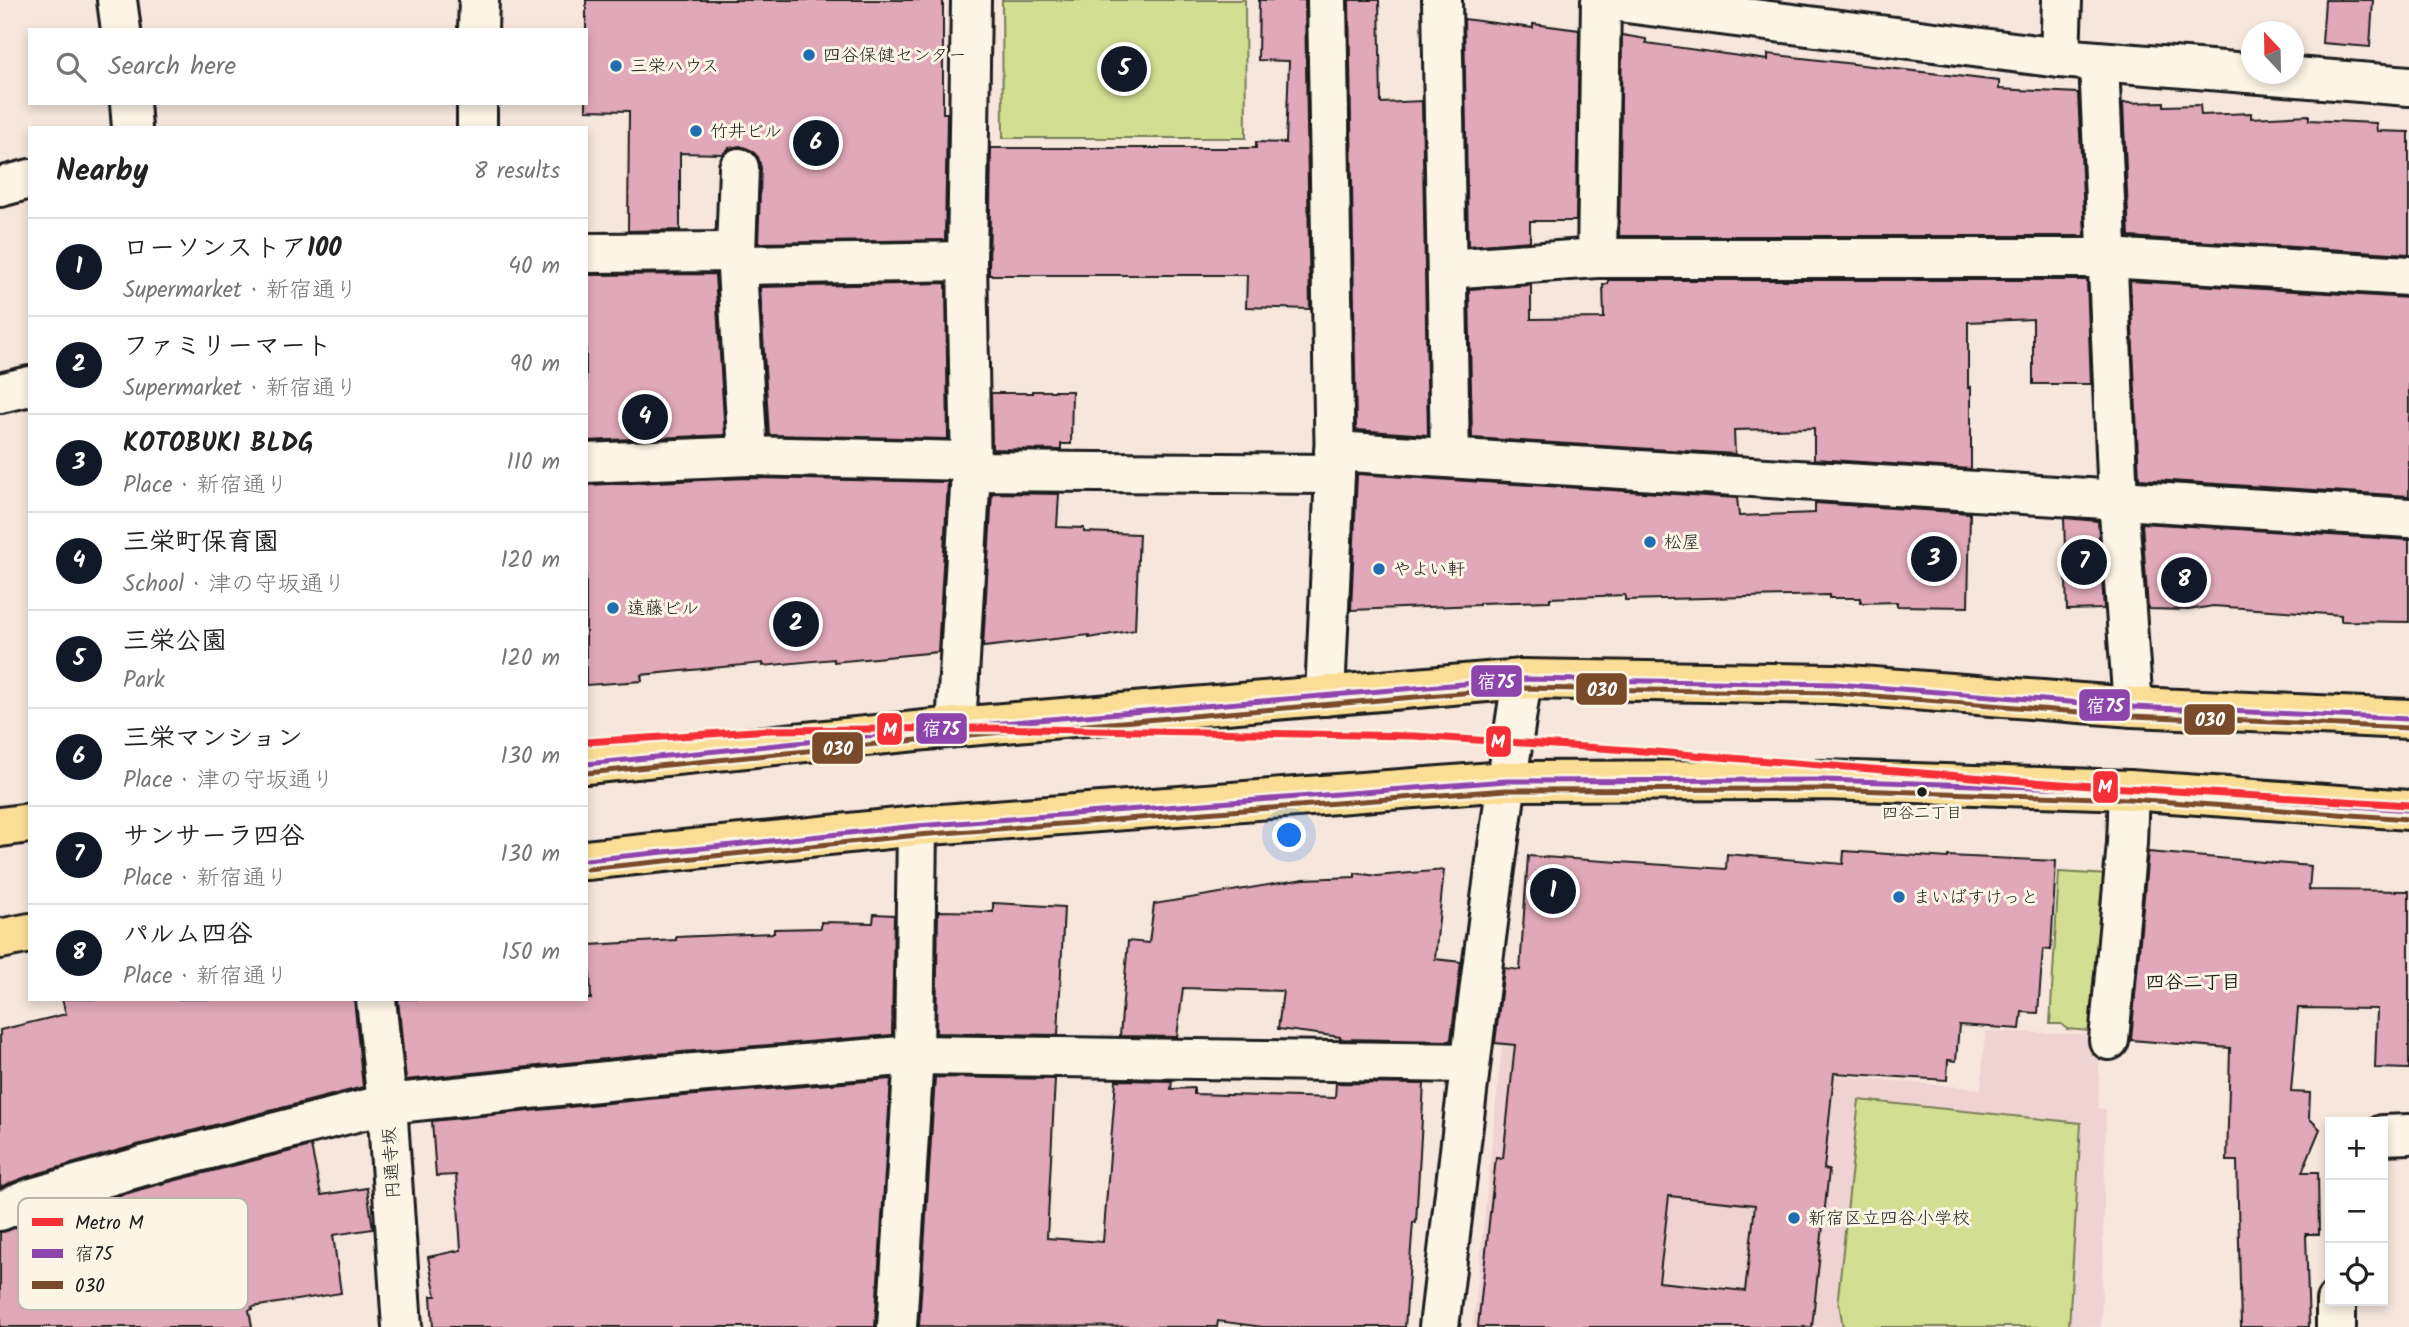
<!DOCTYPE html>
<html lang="en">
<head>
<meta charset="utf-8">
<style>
	body { margin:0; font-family:Kalam,"Klee One",sans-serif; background:#f6f6f6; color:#222 }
	.controls { position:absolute; right:21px; bottom:21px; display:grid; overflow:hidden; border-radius:0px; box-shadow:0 4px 10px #0003 }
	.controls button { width:63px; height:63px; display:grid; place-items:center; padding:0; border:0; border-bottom:2px solid #e0e0e0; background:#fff; color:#222; font:35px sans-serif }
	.compass { position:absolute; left:2241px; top:21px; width:63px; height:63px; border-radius:50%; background:#fff; box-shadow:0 4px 10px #0003; rotate:338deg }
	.you { position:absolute; left:1290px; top:836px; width:24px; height:24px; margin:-18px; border:5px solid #fff; border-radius:50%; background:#1a73e8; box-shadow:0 0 0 10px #1a73e833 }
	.badge { display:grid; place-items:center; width:46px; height:46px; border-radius:50%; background:#111827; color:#fff; font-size:23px; font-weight:700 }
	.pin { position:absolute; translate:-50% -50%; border:4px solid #fff; box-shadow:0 2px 7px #0006 }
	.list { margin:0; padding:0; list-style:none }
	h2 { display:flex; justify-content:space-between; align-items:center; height:91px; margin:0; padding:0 28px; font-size:30px }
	h2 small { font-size:23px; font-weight:400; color:#767676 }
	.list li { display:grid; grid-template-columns:46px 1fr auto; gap:21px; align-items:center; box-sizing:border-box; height:98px; padding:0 28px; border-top:2px solid #e0e0e0 }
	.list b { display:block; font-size:26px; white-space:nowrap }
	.list p { margin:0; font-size:23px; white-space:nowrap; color:#767676 }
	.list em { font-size:23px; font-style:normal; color:#767676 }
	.icon { flex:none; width:38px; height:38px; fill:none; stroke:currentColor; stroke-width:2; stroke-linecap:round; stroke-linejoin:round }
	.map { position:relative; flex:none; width:2409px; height:1327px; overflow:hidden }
	.search { position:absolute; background:#fff; box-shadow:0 4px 10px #0003; left:28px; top:28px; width:560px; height:77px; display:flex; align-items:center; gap:18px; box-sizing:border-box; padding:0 24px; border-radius:0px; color:#767676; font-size:26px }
	.panel { position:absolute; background:#fff; box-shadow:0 4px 10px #0003; left:28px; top:126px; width:560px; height:875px; border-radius:0px }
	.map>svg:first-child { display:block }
</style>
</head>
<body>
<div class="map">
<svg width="2409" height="1327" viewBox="0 0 2409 1327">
	<rect width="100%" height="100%" fill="#f6e6dc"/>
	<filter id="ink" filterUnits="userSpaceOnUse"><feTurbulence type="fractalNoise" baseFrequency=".0143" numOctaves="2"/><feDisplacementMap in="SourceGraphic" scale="14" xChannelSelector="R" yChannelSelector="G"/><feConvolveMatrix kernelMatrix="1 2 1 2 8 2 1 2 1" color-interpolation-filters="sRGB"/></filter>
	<g filter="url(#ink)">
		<polygon fill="#efd3d2" points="1985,1031 2100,1035 2098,1108 2106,1110 2101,1327 1473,1327 1502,1045 1981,1089"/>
		<g fill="#d2de91" stroke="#777d56" stroke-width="2">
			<polygon points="1002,0 1245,0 1246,138 1003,138"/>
			<polygon points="2059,872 2109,875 2101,1032 2067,1029 2061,1024 2050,1024"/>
			<polygon points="1859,1100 2081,1123 2069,1327 1843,1327 1838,1297"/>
		</g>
		<g fill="#e0a8b9" stroke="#1c1c1c" stroke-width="2" fill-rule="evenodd">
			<polygon points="586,0 943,0 943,113 947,113 945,240 758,243 761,168 758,157 751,150 740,146 729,148 723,154 680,153 680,230 628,231 629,111 586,110"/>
			<polygon points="1259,0 1305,0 1310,309 1246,307 1247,275 989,275 991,148 1256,148 1256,142 1286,143 1289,61 1258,60"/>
			<polygon points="1349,0 1379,0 1381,103 1422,101 1428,435 1356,430"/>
			<polygon points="2325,0 2373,0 2370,47 2322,43"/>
			<polygon points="1464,19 1533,28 1533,24 1579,30 1576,221 1530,221 1530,241 1468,246"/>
			<polygon points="1622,35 1646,39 1646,43 1768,60 1768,54 1999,81 1999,89 2078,93 2085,236 1619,236"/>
			<polygon points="2164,102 2164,106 2200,105 2201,115 2251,113 2251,118 2309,115 2309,120 2376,123 2377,131 2409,132 2409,254 2129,237 2123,103"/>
			<polygon points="715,274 725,435 586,441 586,275"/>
			<polygon points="1608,280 2087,280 2091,384 2033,384 2033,319 1968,322 1968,388 1971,387 1971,469 1814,459 1814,428 1734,430 1735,454 1472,438 1469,289 1531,285 1531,319 1604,318 1603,285 1608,284"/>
			<polygon points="2130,281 2409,298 2409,496 2139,479"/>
			<polygon points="946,283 948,439 769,435 760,287"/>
			<polygon points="1032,391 1072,391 1071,444 1061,444 1061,450 992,449 991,393 1032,393"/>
			<polygon points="1357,474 1737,498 1739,516 1815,513 1815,503 1970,513 1968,607 1897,606 1897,602 1861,603 1861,598 1829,598 1829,595 1625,600 1625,595 1550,598 1550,601 1479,603 1479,605 1351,610"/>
			<polygon points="748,478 948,482 938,652 834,662 834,659 763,666 763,663 641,675 642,681 586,685 586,485"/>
			<polygon points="992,493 1059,494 1057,527 1084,528 1084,532 1139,534 1135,630 1089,638 1089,635 983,647"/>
			<polygon points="2064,518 2098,521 2104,609 2067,610"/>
			<polygon points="2142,523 2409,540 2409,622 2341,621 2341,615 2213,606 2189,610 2148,609"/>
			<path d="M1844 851 1948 858V856L2056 861 2051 950 2043 949 2038 1013 2022 1012 2020 1029 1959 1025 1956 1061 1948 1060 1947 1080 1834 1073 1824 1169 1829 1170 1812 1327H1478L1496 1157 1503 1158 1515 1045 1495 1043 1504 968 1520 970 1528 856 1726 869 1727 854 1843 864ZM1669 1196 1755 1205 1745 1291 1659 1282Z"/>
			<polygon points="2148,852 2311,866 2309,890 2409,891 2409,1069 2375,1068 2377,1009 2298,1008 2291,1092 2310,1093 2309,1118 2320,1129 2302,1172 2318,1172 2319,1234 2306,1234 2309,1327 2241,1327 2237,1161 2227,1161 2230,1048 2131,1040"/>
			<polygon points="1444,870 1435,959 1461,962 1451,1039 1449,1041 1340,1039 1340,1037 1278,1029 1283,991 1183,988 1177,1037 1120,1036 1128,941 1149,943 1154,904 1304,879 1355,877 1355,873 1377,876"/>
			<polygon points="993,903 1064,907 1058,1035 936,1033 938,911 993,912"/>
			<polygon points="874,914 894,915 892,1035 644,1055 406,1080 398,999 591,999 589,945 676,940 676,937 774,933 774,929 821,928 821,922 873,923"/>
			<polygon points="62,999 354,999 363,1087 137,1145 26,1177 0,1187 0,1030 66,1014"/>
			<polygon points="935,1077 1055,1079 1047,1238 1103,1242 1116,1080 1172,1081 1171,1089 1194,1088 1194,1094 1335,1098 1336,1083 1424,1084 1416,1223 1413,1222 1405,1327 1263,1327 1218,1321 1217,1327 919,1326"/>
			<polygon points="891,1079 875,1327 433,1327 431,1296 436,1296 428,1257 461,1250 456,1175 436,1176 432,1121 648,1099"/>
			<polygon points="311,1146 321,1195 367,1188 373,1229 333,1235 341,1293 252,1307 253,1309 249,1310 252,1327 0,1327 0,1232 39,1219 149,1187"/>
		</g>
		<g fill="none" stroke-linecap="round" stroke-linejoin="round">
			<g stroke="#1c1c1c" stroke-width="44">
				<g id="minor">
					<polyline points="117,0 121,30"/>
					<polyline points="1442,0 1450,458"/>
					<polyline points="1603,0 2060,58 2409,86"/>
					<polyline points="478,30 479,0"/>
					<polyline points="2060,58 2062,0"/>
					<polyline points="2099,62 2118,499 2133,707"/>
					<polyline points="130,103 132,128"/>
					<polyline points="477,128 477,103"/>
					<polyline points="739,168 736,252 745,265 967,261"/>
					<polyline points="0,187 30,179"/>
					<polyline points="586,253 736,252 748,456 586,463"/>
					<polyline points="1597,258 1601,0"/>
					<polyline points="1447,269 1597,258 2107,258 2409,276"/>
					<polyline points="0,393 30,386"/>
					<polyline points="1334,451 2409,518"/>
					<polyline points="748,456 971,461"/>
					<polyline points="971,471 1335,474"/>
					<polyline points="1325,696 1335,474 1327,0"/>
					<polyline points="956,727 971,471 967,261 971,0"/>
					<polyline points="376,999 387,1104 402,1327"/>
					<polyline points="2109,1040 2127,843 2129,790"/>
					<polyline points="2383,1135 2409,1134"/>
					<polyline points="0,1211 32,1198 143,1166 387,1104 646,1077 914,1055 1470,1063"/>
					<polyline points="2336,1301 2336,1327"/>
					<polyline points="897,1327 914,1055 917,826"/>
					<path d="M1439 1327C1465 1111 1489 894 1522 679"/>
				</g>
			</g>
			<g stroke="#1c1c1c" stroke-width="44">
				<g id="highway">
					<polyline points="586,764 956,727 1522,679 1835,684 2133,707 2409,719"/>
					<polyline points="0,827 30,823"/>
					<polyline points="586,860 917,826 1506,781 1824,780 2129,790 2409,810"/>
					<polyline points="0,939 30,933"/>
				</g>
			</g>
			<use href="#minor" stroke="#fcf5e5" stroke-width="38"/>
			<use href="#highway" stroke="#fbde96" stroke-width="38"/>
			<g stroke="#fcf5e5" stroke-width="10">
				<g id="bus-1">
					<polyline points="586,764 956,727 1522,679 1835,684 2133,707 2409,719"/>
					<polyline points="586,860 917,826 1506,781 1824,780 2129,790 2409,810"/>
				</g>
			</g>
			<g stroke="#fcf5e5" stroke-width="10">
				<g id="bus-2">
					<polyline points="587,773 957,736 1522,688 1835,693 2132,716 2409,728"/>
					<polyline points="587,869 918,835 1506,790 1824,789 2129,799 2408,819"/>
				</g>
			</g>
			<use href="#bus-1" stroke="#8e44ad" stroke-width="5"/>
			<use href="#bus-2" stroke="#7a4b2a" stroke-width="5"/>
			<g stroke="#fcf5e5" stroke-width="12">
				<polyline id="metro-1" points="586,742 770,730 980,728 1414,736 1630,750 2060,784 2409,805"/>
			</g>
			<use href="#metro-1" stroke="#f62e36" stroke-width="7"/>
		</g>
	</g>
	<g fill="#1f6fb2" stroke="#fcf5e5" stroke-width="2.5">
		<circle cx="809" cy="55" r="7"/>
		<circle cx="616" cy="66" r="7"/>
		<circle cx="696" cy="131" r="7"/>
		<circle cx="1650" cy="542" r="7"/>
		<circle cx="1379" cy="569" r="7"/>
		<circle cx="613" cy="608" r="7"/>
		<circle cx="1899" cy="897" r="7"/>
		<circle cx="1794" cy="1218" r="7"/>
	</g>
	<circle fill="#1c1c1c" stroke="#fcf5e5" stroke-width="2.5" cx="1922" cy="792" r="6"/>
	<g text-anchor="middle" stroke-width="6" stroke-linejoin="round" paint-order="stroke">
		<g font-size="16" fill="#1c1c1c" stroke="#fcf5e5">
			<text x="1922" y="818">四谷二丁目</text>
		</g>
		<g font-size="18" fill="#1c1c1c" stroke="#fcf5e5" text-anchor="start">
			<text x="823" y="61">四谷保健センター</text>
			<text x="630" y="72">三栄ハウス</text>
			<text x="710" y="137">竹井ビル</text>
			<text x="1664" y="548">松屋</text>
			<text x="1393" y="575">やよい軒</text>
			<text x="627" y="614">遠藤ビル</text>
			<text x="1913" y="903">まいばすけっと</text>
			<text x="1808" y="1224">新宿区立四谷小学校</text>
		</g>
		<g font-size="18" fill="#1c1c1c" stroke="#fcf5e5">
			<text transform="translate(391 1163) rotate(-94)" y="6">円通寺坂</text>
		</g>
		<g font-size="19" font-weight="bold" fill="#1c1c1c" stroke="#fcf5e5">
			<text x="2193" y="988">四谷二丁目</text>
		</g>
	</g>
	<rect x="18" y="1198" width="230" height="112" rx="10" fill="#fcf5e5" stroke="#b9b4a9" stroke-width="2"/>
	<rect x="32" y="1218" width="31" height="8" fill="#f62e36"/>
	<rect x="32" y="1249" width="31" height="9" fill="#8e44ad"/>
	<rect x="32" y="1281" width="31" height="8" fill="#7a4b2a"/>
	<g font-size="19" fill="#1c1c1c">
		<text x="75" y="1229">Metro M</text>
		<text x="75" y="1260">宿75</text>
		<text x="75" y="1292">030</text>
	</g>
	<g stroke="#fcf5e5" stroke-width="2.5">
		<rect x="1470" y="664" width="53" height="34" rx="7" fill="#8e44ad"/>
		<rect x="1575" y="672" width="53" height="34" rx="7" fill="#7a4b2a"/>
		<rect x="2078" y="688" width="53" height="34" rx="7" fill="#8e44ad"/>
		<rect x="2183" y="703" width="53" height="33" rx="7" fill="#7a4b2a"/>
		<rect x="915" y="712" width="53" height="33" rx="7" fill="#8e44ad"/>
		<rect x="876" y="712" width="27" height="34" rx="7" fill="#f62e36"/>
		<rect x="1485" y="725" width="27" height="33" rx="7" fill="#f62e36"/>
		<rect x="811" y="731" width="53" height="34" rx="7" fill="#7a4b2a"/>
		<rect x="2092" y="770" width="27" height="34" rx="7" fill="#f62e36"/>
	</g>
	<g font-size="19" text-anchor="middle" font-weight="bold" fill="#fff">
		<text x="1496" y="688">宿75</text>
		<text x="1602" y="696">030</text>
		<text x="2105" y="712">宿75</text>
		<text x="2210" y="726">030</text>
		<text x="941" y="735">宿75</text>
		<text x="890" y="736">M</text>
		<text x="1498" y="748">M</text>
		<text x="838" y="755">030</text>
		<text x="2105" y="793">M</text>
	</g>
</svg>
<div class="controls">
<button>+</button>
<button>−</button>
<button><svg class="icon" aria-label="locate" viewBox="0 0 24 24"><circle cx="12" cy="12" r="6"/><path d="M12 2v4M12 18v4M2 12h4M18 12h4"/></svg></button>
</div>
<svg class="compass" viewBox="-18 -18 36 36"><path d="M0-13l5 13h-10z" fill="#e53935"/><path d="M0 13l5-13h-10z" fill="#767676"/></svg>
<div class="you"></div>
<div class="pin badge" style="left:1553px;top:891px">1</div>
<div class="pin badge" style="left:796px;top:624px">2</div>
<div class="pin badge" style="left:1934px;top:559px">3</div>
<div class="pin badge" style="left:645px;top:417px">4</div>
<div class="pin badge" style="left:1124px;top:69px">5</div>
<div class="pin badge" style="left:816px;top:143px">6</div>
<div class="pin badge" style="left:2084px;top:562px">7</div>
<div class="pin badge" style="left:2184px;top:580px">8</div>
<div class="search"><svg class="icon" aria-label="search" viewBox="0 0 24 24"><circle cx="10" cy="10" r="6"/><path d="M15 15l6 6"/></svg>Search here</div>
<section class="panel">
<h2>Nearby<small>8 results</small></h2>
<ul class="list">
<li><span class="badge">1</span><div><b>ローソンストア100</b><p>Supermarket · 新宿通り</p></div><em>40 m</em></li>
<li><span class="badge">2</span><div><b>ファミリーマート</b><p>Supermarket · 新宿通り</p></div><em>90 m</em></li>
<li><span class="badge">3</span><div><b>KOTOBUKI BLDG</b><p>Place · 新宿通り</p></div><em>110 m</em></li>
<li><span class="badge">4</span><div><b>三栄町保育園</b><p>School · 津の守坂通り</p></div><em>120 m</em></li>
<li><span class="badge">5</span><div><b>三栄公園</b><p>Park</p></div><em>120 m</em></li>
<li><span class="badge">6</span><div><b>三栄マンション</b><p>Place · 津の守坂通り</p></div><em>130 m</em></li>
<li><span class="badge">7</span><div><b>サンサーラ四谷</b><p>Place · 新宿通り</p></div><em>130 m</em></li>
<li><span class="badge">8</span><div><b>パルム四谷</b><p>Place · 新宿通り</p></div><em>150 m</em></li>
</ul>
</section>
</div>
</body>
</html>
